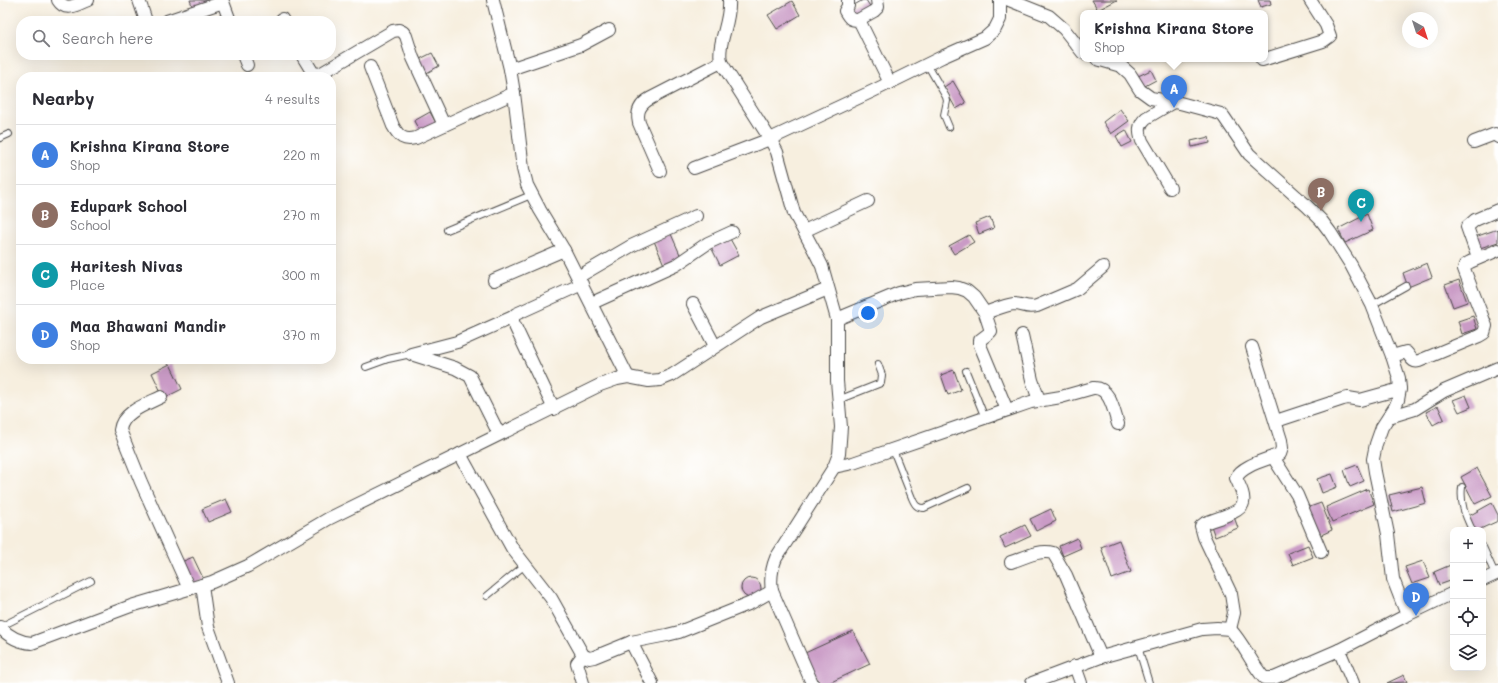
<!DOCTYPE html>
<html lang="en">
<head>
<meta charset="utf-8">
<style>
	body { margin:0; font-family:Mali,sans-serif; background:#f7f7f7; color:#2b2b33 }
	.controls { position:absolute; right:12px; bottom:12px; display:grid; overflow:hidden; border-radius:8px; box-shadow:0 4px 16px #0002 }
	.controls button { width:36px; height:36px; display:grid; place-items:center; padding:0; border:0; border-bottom:1px solid #e1e1e2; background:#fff; color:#2b2b33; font:20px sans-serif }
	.compass { position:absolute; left:1402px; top:12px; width:36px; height:36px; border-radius:50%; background:#fff; box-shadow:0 4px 16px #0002; rotate:141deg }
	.you { position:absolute; left:868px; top:313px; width:14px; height:14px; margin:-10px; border:3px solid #fff; border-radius:50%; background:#1a73e8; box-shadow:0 0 0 6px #1a73e833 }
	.badge { display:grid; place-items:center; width:26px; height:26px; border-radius:50%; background:#1a73e8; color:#fff; font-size:13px; font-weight:700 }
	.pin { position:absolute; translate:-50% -33px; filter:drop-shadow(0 1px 2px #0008) }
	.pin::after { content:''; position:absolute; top:21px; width:14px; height:12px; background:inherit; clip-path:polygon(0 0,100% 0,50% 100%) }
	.popup { position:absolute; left:1080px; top:10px; width:188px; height:52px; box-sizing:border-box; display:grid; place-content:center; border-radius:8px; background:#fff; filter:drop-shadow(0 1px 3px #0005); font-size:13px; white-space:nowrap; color:#7c7c81 }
	.popup b { font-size:15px; color:#2b2b33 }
	.popup::after { content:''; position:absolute; left:50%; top:100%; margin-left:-8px; border:8px solid transparent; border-top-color:#fff }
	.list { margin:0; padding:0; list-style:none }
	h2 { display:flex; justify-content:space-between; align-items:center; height:52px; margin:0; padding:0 16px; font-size:17px }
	h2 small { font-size:13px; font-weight:400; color:#7c7c81 }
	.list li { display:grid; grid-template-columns:26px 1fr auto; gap:12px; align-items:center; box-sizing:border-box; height:60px; padding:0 16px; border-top:1px solid #e1e1e2 }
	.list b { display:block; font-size:15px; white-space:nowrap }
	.list p { margin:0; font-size:13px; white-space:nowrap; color:#7c7c81 }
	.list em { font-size:13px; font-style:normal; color:#7c7c81 }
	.icon { flex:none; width:22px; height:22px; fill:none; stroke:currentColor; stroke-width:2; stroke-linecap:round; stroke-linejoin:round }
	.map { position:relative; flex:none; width:1498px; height:683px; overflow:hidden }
	.search { position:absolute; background:#fff; box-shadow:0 4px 16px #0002; left:16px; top:16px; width:320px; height:44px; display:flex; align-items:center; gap:10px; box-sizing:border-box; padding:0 14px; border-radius:16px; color:#7c7c81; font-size:15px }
	.panel { position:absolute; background:#fff; box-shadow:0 4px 16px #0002; left:16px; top:72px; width:320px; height:292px; border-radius:16px }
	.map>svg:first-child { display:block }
</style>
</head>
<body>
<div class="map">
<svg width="1498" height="683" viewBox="0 0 1498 683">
	<rect width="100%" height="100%" fill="#fff"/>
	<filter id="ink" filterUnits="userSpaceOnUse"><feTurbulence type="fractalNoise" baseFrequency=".025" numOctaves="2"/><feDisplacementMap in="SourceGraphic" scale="8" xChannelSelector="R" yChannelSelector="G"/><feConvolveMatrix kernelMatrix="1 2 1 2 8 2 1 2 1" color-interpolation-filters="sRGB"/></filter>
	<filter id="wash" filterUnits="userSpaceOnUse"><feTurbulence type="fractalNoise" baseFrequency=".012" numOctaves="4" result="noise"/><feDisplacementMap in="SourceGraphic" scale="16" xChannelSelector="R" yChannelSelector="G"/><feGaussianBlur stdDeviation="0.9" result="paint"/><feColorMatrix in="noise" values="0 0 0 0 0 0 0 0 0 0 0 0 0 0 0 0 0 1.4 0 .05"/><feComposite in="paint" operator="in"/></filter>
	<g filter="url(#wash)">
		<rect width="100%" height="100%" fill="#f7efdf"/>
		<g id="blocks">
			<g fill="#ca9bc6">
				<polygon points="190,0 215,0 193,8"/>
				<polygon points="863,0 866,0 871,8 852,18 847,9"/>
				<polygon points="1092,0 1117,0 1098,10"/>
				<polygon points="1258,0 1270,0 1271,4 1261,7"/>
				<polygon points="792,1 800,15 777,29 768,15"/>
				<polygon points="432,53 439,66 423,75 416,61"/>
				<polygon points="1151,70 1156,80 1141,88 1136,77"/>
				<polygon points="953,81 966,103 956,109 944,87"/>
				<polygon points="1120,109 1129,121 1111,134 1103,122"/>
				<polygon points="430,112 437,125 421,134 414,121"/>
				<polygon points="1126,130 1132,142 1122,147 1116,136"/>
				<polygon points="1209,137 1210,143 1192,147 1191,141"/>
				<polygon points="1367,214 1373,230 1345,243 1338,229"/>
				<polygon points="990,217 994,228 979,234 975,223"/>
				<polygon points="1498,229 1498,242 1477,249 1472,238"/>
				<polygon points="671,234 682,259 665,267 654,241"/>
				<polygon points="969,235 974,242 954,254 949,246"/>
				<polygon points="729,237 739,255 720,265 711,247"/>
				<polygon points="1427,263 1432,277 1408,287 1403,273"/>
				<polygon points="1459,280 1467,302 1453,307 1445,285"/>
				<polygon points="1473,316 1477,329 1462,334 1458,321"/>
				<polygon points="170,364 182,389 164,398 152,373"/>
				<polygon points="954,370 961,390 948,395 941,375"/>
				<polygon points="1466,395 1471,407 1459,412 1453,400"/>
				<polygon points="1438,406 1444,419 1433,425 1426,412"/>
				<polygon points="1357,465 1364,481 1350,487 1344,470"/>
				<polygon points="1477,468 1492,496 1475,504 1461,477"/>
				<polygon points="1332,474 1337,487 1322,493 1317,479"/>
				<polygon points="1422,487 1426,503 1393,512 1389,495"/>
				<polygon points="1368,489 1374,504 1332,522 1326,507"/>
				<polygon points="226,499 232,512 208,522 202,509"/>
				<polygon points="1321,503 1332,530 1319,536 1307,508"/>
				<polygon points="1492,503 1498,515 1498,521 1478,530 1474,530 1467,517"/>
				<polygon points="1051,509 1056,521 1036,531 1030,519"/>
				<polygon points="1233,514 1238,528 1215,537 1210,523"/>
				<polygon points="1025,525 1031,536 1005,548 1000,537"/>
				<polygon points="1077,538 1081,548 1063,556 1059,546"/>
				<polygon points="1119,540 1131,572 1112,579 1101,547"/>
				<polygon points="1308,545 1313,557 1293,565 1288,553"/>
				<polygon points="193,557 204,580 190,586 179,563"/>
				<polygon points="1423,561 1430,578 1412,584 1405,567"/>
				<polygon points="1453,564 1453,580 1439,585 1434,572"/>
				<circle cx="751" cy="588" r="10"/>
				<polygon points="853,631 870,664 829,683 819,683 805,653"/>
				<polygon points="1404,675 1407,682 1387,683"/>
			</g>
		</g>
	</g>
	<g filter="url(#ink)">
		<use href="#blocks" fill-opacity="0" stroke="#4a4846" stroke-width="1"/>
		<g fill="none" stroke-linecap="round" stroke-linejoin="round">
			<g stroke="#4a4846" stroke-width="8">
				<g id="service">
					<polyline points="927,64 946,97 947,101 944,115 949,127"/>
					<polyline points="0,138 9,134"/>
					<polyline points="447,230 531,195"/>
					<polyline points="1372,305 1406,286"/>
					<polyline points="366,367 388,359 411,354"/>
					<polyline points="966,371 985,418"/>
					<polyline points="838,400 881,383 882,375 878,364"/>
					<path d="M893 450 912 498C915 505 917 508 924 508L968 488"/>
					<path d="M1462 487C1460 504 1465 515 1472 530"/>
					<polyline points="1483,547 1495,574"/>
					<polyline points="487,596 525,565"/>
					<polyline points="0,627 91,581"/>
					<polyline points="1138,647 1149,683"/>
				</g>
			</g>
			<g stroke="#4a4846" stroke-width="14">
				<g id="minor">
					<path d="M58 0C66 13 77 4 88 0"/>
					<polyline points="139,0 146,21"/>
					<polyline points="493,0 510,69 514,93 523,169 527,185 540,210 564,250 628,377"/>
					<path d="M729 0C731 23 717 41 721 62L770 139 777 152 794 213 815 252 822 266 837 319V381L841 427 839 454 834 467 776 558C771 570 770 579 772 591L812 683"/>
					<path d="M848 0V6L845 11C849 18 850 20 858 20L861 24 890 83"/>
					<polyline points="1009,0 1049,16 1064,29 1083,53"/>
					<polyline points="282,19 283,21"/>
					<polyline points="858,20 874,11 878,7 877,0"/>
					<polyline points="167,21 223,2 230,21"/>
					<polyline points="243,55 247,65"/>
					<polyline points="302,55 313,73 320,74 393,31 399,30 403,32 406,36 413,58 444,125"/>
					<polyline points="1097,59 1121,66 1130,74 1140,90 1151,98 1180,103 1221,114 1224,117 1249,154 1307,206 1321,220 1330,232 1351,265 1372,305 1392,356 1399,378 1400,389 1398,400 1395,407 1382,427 1376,444 1373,459 1375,472 1388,534 1393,579 1407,615"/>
					<polyline points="1262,60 1323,41 1330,36 1326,25 1310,0"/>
					<path d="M370 67 393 126C399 137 404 141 416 138L514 93"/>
					<polyline points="510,69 581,45 609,30"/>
					<polyline points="1474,142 1495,134 1498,137"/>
					<polyline points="694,168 770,139 873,91 942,57 985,38 995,29 1000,19 1000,0"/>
					<path d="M660 171 639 123C636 111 640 104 651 98L721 62"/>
					<path d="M1170 188 1142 141C1139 132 1138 125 1146 118L1173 102"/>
					<polyline points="804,231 868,201"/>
					<polyline points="1478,258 1467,227 1475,220 1498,210"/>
					<polyline points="578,277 631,246 696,216"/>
					<polyline points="494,280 564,250"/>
					<polyline points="592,303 676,265 708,243 732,232"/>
					<polyline points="693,304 715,346"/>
					<path d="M985 313C994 310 1005 305 1014 304 1023 304 1027 309 1037 306L1077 289 1103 267"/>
					<polyline points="837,319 899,293 915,289 951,287 959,288 967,291 974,297 985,313 991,331 988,334 980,340 980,345 1007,410"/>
					<polyline points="1022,335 1032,380 1039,400"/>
					<path d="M1392 356 1406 352C1411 357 1412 363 1419 361L1479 336 1484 333 1486 326 1464 269 1465 265 1470 262 1498 250"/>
					<path d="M161 397C147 404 122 412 120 430L141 482 189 589"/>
					<polyline points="554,409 513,322 513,317 516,314 582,284"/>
					<polyline points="1389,417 1415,409 1444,391 1498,368"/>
					<polyline points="1276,421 1343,399 1348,398 1360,400 1400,389"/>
					<polyline points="499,434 470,376 455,368 411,354 457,342 513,317"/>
					<polyline points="460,454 512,548 551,598 583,655 589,658 594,657 631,642 667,635 679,632 751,603 772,591"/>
					<polyline points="1273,457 1297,495 1321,552"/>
					<path d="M834 467 853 463 1031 402 1061 397 1093 388C1110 386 1114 412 1118 424"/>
					<path d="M1011 562C1024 558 1039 549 1053 553L1066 575 1101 657"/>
					<polyline points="1483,580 1498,573"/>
					<polyline points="202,585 208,627 228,683"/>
					<path d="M0 627C9 637 19 642 32 643L131 606 212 582 248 566 328 519 600 385 617 379 628 377 649 381 660 380 672 375 761 317 828 289"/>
					<path d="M1230 629 1234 613 1231 594 1204 537 1201 526 1205 523C1214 519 1241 513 1243 503 1245 495 1239 485 1236 478 1242 465 1267 460 1280 454L1282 448 1281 440 1252 347"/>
					<polyline points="631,642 652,683"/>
					<polyline points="1339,650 1353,683"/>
					<polyline points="583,655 577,663 583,683"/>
					<polyline points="1075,666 1081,683"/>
					<path d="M1032 683 1101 657 1202 629 1217 628 1230 629C1244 644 1251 663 1264 678H1274L1339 650 1407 615 1453 593"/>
				</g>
			</g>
			<use href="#service" stroke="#fff" stroke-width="6"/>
			<use href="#minor" stroke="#fff" stroke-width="12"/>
		</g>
	</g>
</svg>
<div class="controls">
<button>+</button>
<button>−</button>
<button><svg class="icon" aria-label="locate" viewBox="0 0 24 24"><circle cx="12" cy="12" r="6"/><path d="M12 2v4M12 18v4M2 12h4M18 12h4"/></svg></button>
<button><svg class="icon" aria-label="layers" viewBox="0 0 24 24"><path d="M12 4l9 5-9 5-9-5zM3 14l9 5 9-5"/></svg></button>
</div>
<svg class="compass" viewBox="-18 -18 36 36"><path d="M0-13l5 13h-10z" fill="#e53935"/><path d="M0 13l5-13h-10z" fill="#7c7c81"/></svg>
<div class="you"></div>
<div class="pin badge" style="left:1174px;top:108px;background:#3f7fe0">A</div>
<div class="popup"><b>Krishna Kirana Store</b>Shop</div>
<div class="pin badge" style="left:1321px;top:211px;background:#8d6e63">B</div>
<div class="pin badge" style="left:1361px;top:222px;background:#0f9aa8">C</div>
<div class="pin badge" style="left:1416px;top:616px;background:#3f7fe0">D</div>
<div class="search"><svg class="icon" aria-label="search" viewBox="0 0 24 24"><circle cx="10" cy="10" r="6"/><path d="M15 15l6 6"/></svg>Search here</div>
<section class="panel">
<h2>Nearby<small>4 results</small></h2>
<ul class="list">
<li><span class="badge" style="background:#3f7fe0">A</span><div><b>Krishna Kirana Store</b><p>Shop</p></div><em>220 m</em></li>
<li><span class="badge" style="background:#8d6e63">B</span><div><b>Edupark School</b><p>School</p></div><em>270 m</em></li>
<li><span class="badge" style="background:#0f9aa8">C</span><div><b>Haritesh Nivas</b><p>Place</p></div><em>300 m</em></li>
<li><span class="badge" style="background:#3f7fe0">D</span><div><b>Maa Bhawani Mandir</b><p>Shop</p></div><em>370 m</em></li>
</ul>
</section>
</div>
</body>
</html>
